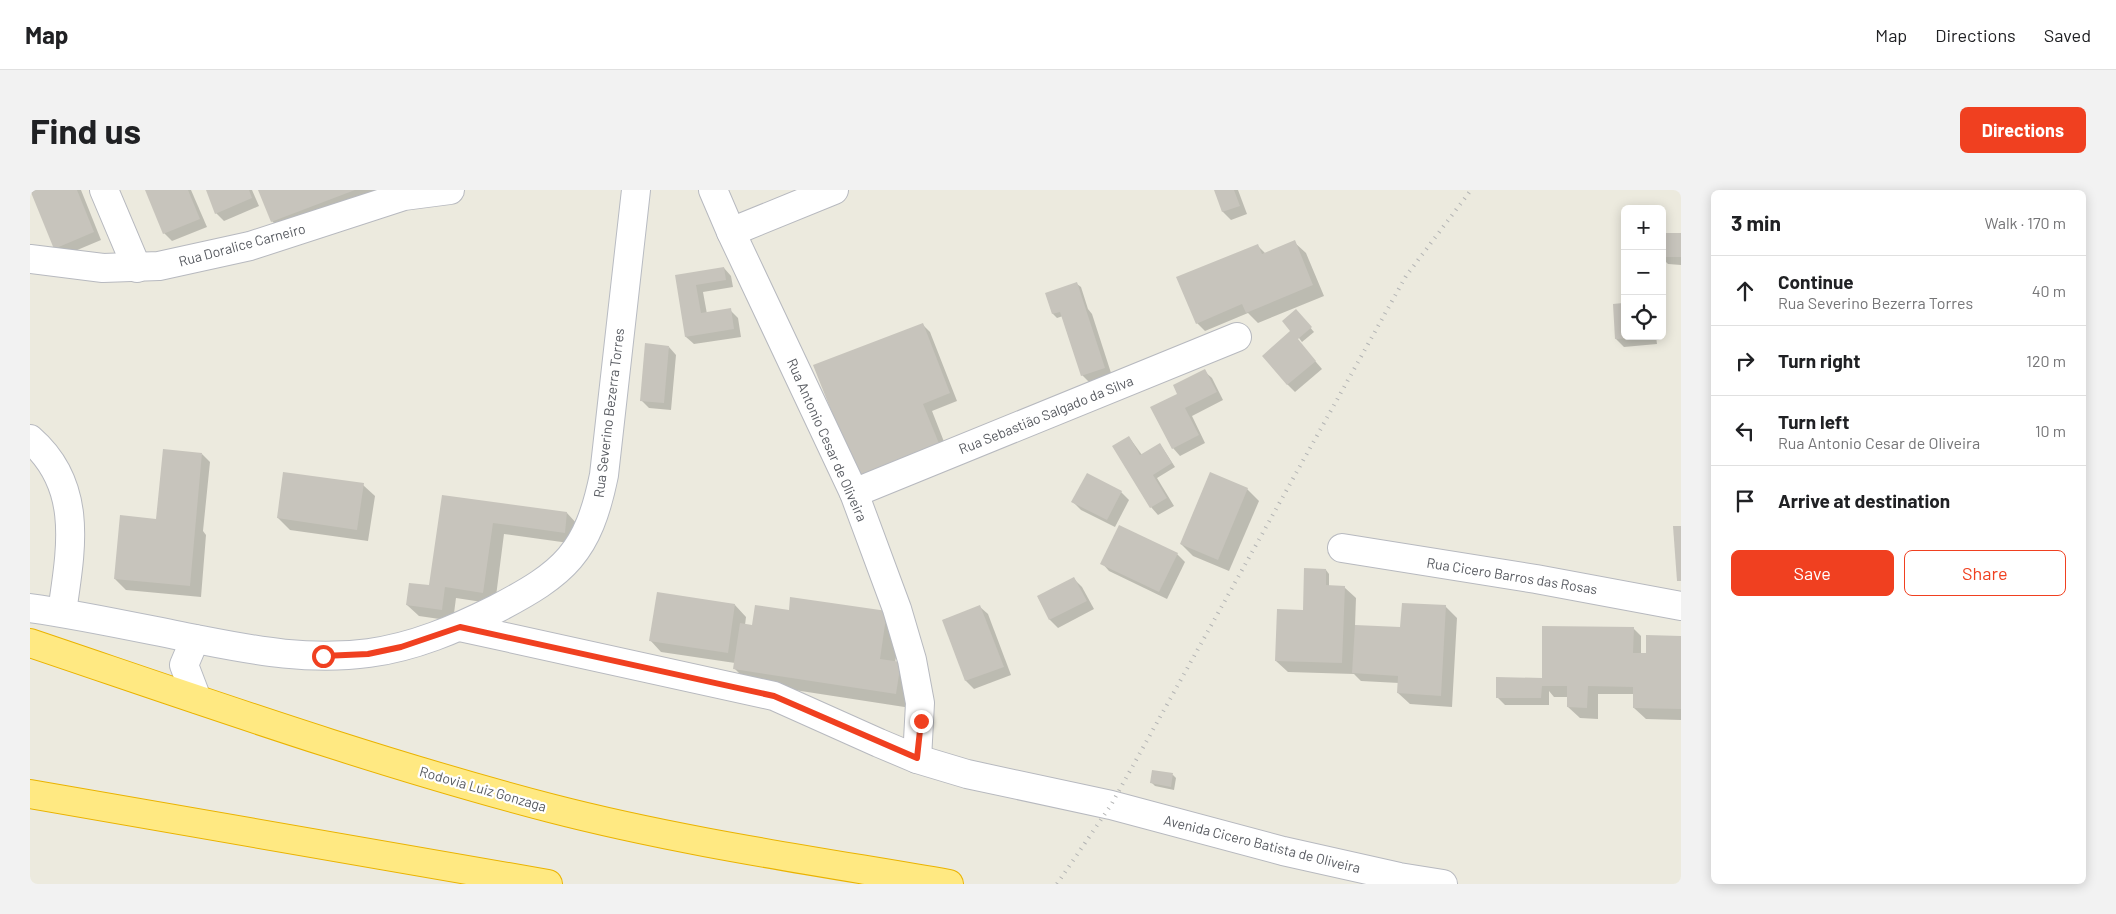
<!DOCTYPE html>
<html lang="en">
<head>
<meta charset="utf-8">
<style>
	body { margin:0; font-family:Barlow,sans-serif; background:#f2f2f2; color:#202124 }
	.controls { position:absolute; right:15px; top:15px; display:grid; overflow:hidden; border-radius:8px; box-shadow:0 2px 12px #0003 }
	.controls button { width:45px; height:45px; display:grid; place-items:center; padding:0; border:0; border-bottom:1px solid #e0e0e0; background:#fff; color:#202124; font:25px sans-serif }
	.stop { position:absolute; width:15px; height:15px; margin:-11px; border:4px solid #f04020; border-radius:50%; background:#fff }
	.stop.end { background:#f04020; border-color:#fff; box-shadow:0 1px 5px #0008 }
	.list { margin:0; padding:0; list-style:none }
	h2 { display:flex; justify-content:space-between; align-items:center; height:65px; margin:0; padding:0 20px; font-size:21px }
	h2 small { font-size:16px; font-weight:400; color:#757577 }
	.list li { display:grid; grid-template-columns:32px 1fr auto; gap:15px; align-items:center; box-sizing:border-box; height:70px; padding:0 20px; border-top:1px solid #e0e0e0 }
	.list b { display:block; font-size:19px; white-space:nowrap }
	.list p { margin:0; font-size:16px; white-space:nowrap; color:#757577 }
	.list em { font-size:16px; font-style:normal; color:#757577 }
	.actions { display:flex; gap:10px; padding:15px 20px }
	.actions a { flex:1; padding:11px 0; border:1px solid #f04020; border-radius:8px; text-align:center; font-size:18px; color:#f04020 }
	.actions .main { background:#f04020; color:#fff }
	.icon { flex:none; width:28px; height:28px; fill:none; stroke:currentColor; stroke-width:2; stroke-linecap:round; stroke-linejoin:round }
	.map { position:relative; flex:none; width:1651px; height:694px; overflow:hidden; border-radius:8px }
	header { display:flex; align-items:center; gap:30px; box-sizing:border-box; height:70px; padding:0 25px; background:#fff; border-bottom:1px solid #e0e0e0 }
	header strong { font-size:24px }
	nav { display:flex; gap:28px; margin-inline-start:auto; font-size:18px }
	.intro { display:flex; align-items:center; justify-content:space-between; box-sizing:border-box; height:120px; padding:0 30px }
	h1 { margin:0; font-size:35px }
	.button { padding:12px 22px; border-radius:8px; background:#f04020; color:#fff; font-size:18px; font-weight:700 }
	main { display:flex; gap:30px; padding:0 30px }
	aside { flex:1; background:#fff; border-radius:8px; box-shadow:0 2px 12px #0003 }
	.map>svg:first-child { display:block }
</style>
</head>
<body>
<header>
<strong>Map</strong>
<nav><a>Map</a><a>Directions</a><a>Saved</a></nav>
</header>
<div class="intro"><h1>Find us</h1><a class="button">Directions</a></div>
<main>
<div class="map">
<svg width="1651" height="694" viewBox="0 0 1651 694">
	<rect width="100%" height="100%" fill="#eceade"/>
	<g fill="#0003">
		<polygon points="1,0 51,0 71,50 33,66 25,58"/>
		<polygon points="116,0 161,0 177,37 142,51 134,43"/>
		<polygon points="177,0 222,0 229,16 194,31 186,23"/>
		<polygon points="230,0 352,0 250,39 242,31"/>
		<polygon points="1185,0 1208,0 1217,24 1201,30 1193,22"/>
		<polygon points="1632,44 1651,45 1651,75 1638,74 1632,68"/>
		<polygon points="1264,52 1276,63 1294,106 1228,133 1218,123 1175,141 1167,133 1227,55 1236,64"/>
		<polygon points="694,78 701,86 703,97 673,102 677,124 700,120 708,128 711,147 664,154 656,147 646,86"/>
		<polygon points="1047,94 1051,97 1058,119 1062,124 1082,186 1060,193 1052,185 1033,126 1027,128 1023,124 1017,104"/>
		<polygon points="1594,114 1595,146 1626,146 1627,154 1594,157 1586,149"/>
		<polygon points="1632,118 1634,120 1636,138 1632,138"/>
		<polygon points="1269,124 1284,142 1272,152 1269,148"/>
		<polygon points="892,134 900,142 927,211 902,221 920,267 840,299"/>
		<polygon points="1268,151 1292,179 1265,202 1257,194"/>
		<polygon points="639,157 646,165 641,220 619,218 611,210"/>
		<polygon points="1174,181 1182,188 1193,210 1162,226 1175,253 1150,266 1143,258 1149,204"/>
		<polygon points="1099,247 1112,265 1130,254 1145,277 1127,288 1144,316 1128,325 1121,317"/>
		<polygon points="172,264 180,272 173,341 176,345 171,407 96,400 85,389"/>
		<polygon points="333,295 345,306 338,351 260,340 248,328"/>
		<polygon points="1217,299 1229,311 1199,381 1163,366 1151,354"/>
		<polygon points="1091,302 1099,310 1085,337 1051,320 1043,312"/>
		<polygon points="413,306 537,323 548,335 546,354 474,344 465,414 426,408 423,431 389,426 377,415 400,397"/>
		<polygon points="1147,364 1155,372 1137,409 1079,381 1072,373"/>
		<polygon points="1296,380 1299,384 1299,396 1314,397 1326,408 1325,436 1372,440 1415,416 1427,428 1422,517 1380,514 1368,503 1369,493 1331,491 1324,484 1258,482 1246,471"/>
		<polygon points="1044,389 1052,397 1064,419 1028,438 1020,430 1008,407"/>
		<polygon points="705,415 716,427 715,435 723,437 760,421 856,423 871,437 865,473 871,473 881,518 719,493 704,478 705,473 631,462 620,450"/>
		<polygon points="950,417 958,424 981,485 944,499 936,491 913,430"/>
		<polygon points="1603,438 1611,446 1611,464 1617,464 1651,447 1651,530 1616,529 1604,518 1604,504 1568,504 1568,529 1550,528 1538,517 1538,507 1524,507 1519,501 1519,515 1475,515 1467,507 1511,489"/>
		<polygon points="1143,585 1146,588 1144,600 1125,596 1121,592"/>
	</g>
	<g fill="#c7c4bc">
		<polygon points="0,0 47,0 64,42 24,59"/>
		<polygon points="115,0 158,0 170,29 133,44"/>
		<polygon points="176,0 219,0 222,8 185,24"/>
		<polygon points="228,0 325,0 241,32"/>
		<polygon points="1184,0 1204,0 1210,16 1192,22"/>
		<rect x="1632" y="43" width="19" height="24"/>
		<polygon points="1265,50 1283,95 1216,123 1212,114 1166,134 1146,87 1228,54 1232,64"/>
		<polygon points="694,77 696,90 666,95 671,123 701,118 704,139 655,147 645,85"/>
		<polygon points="1047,92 1075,178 1051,186 1030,122 1022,124 1015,103"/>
		<polygon points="1591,97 1595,97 1595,146 1605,148 1585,149 1583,114 1593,113"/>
		<polygon points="1266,119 1282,137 1268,149 1286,171 1257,195 1232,166 1260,141 1252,131"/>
		<polygon points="893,133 920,203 893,214 910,256 828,288 783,175"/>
		<polygon points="615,153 639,156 634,213 610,211"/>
		<polygon points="1175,179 1187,202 1155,218 1169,245 1142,259 1120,217 1147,204 1143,195"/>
		<polygon points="1099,246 1110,265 1130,253 1142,273 1123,285 1137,308 1120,318 1082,256"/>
		<polygon points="133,259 172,263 160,396 84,389 90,325 126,329"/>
		<polygon points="253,282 334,293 327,340 247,328"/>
		<polygon points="1180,282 1218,298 1188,370 1150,354"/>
		<polygon points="1057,283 1092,301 1077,330 1041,312"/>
		<polygon points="412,305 537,322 535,343 463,333 453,403 415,397 412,420 376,415 379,393 399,395"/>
		<polygon points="1089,335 1148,363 1129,402 1070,374"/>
		<polygon points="1643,336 1651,336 1651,391 1647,391"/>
		<polygon points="1274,378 1296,379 1296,395 1315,396 1312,473 1245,471 1247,419 1273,420"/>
		<polygon points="1044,387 1057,411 1019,430 1007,406"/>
		<polygon points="627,402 705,414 698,463 619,451"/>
		<polygon points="760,407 857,421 850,469 871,472 866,504 703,479 710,433 722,435 725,415 759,420"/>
		<polygon points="1372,413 1416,415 1411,506 1367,503 1368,486 1322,483 1325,435 1370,437"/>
		<polygon points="950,415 974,477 935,491 912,430"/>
		<polygon points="1512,436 1604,437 1603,463 1616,463 1616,445 1651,446 1651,519 1603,518 1603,497 1558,496 1557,518 1537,517 1537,496 1512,496 1511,508 1466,508 1466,487 1512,488"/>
		<polygon points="1122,580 1143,583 1141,597 1120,593"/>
	</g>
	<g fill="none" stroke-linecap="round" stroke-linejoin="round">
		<g stroke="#b7b9bf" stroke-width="30">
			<g id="street">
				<polyline points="74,0 107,78"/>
				<polyline points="683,0 701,42 824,303 867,419 882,470 890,513 887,569"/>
				<polyline points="701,42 804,0"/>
				<polyline points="0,69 73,78 129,76 220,56 374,6 420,0"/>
				<path d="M0 249C54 296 41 359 32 422"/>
				<polyline points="824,303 1207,147"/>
				<polyline points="1312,358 1506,389 1651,416"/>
				<polyline points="430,437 744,506 849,553 887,569 937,584 1081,615 1253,661 1369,687 1413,694"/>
			</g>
		</g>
		<g stroke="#b8bbc2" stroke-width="30">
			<g id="secondary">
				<path d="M0 418C57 426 114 439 171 450 227 461 281 471 339 463 384 457 426 439 466 419 535 383 558 363 574 285L606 0"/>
				<polyline points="165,449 154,475 167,509"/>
			</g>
		</g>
		<g stroke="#eab300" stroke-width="30">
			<g id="highway">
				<path d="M0 453C172 511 344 572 520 618 651 652 786 671 919 694"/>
				<polyline points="0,604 518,694"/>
			</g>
		</g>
		<use href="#street" stroke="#fff" stroke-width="28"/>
		<use href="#secondary" stroke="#fff" stroke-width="28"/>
		<use href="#highway" stroke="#ffe982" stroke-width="28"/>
		<polyline stroke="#b3b4b4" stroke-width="4" stroke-dasharray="1 6" stroke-linecap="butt" points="1027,694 1081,615 1376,86 1441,0"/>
	</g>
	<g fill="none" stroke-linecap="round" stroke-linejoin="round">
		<polyline stroke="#f04020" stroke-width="6" points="293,466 338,464 371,457 430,437 744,506 887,568 891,531"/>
	</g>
	<g text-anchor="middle" stroke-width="4.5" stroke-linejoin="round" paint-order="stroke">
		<g font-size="14" fill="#585b61" stroke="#fff">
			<text transform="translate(212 55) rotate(-15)" y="5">Rua Doralice Carneiro</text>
			<text transform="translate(579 223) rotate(-83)" y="5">Rua Severino Bezerra Torres</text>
			<text transform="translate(1016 225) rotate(-22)" y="5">Rua Sebastião Salgado da Silva</text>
			<text transform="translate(797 250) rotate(66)" y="5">Rua Antonio Cesar de Oliveira</text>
			<text transform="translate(1482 386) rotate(9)" y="5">Rua Cicero Barros das Rosas</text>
			<text transform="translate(453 599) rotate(16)" y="5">Rodovia Luiz Gonzaga</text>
			<text transform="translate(1232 654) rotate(14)" y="5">Avenida Cicero Batista de Oliveira</text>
		</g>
	</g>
</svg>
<div class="controls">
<button>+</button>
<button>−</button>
<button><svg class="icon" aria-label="locate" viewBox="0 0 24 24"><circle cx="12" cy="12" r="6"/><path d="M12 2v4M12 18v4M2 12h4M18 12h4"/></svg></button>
</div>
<div class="stop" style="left:293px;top:466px"></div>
<div class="stop end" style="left:891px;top:531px"></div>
</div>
<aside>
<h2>3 min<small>Walk · 170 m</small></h2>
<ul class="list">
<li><svg class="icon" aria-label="ahead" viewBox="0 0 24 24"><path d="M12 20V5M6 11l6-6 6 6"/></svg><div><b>Continue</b><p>Rua Severino Bezerra Torres</p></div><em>40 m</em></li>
<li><svg class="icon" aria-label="right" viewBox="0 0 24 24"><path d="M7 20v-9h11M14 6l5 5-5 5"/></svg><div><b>Turn right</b></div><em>120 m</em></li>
<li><svg class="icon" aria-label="left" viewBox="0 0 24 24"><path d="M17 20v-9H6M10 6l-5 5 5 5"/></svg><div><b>Turn left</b><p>Rua Antonio Cesar de Oliveira</p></div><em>10 m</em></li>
<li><svg class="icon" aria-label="arrive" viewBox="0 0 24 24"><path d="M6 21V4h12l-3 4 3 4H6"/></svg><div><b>Arrive at destination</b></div></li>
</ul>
<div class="actions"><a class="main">Save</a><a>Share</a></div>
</aside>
</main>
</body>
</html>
